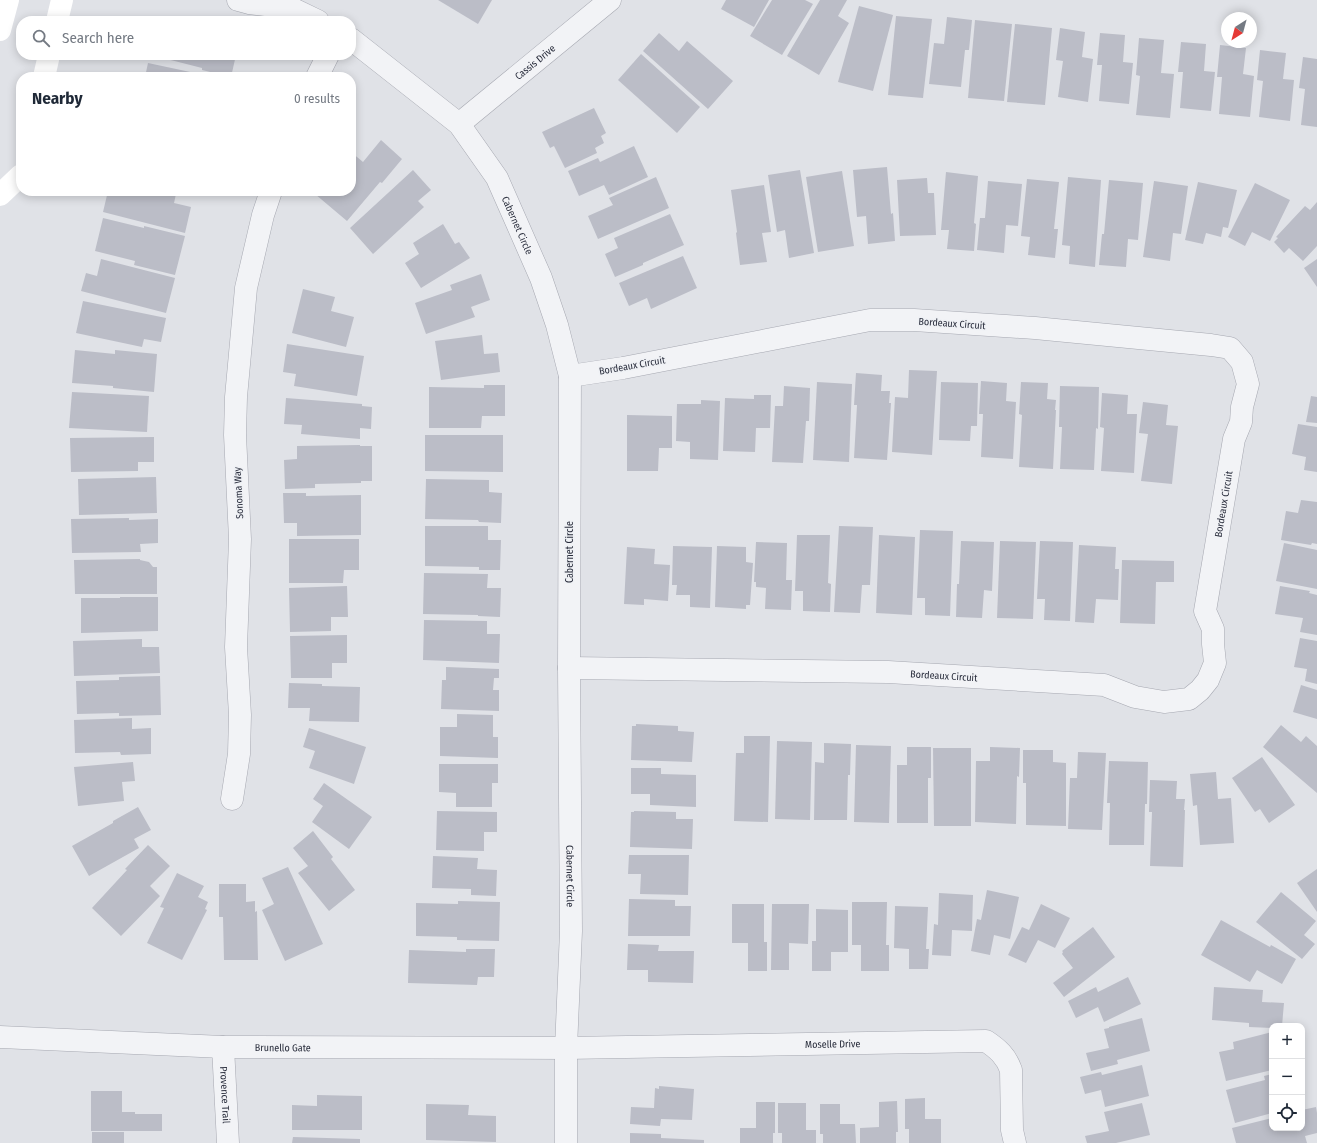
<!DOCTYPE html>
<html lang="en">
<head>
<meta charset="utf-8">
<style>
	body { margin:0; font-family:"Fira Sans Condensed",sans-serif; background:#f6f6f7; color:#1f2937 }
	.controls { position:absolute; right:12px; bottom:12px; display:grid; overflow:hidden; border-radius:8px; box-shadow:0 2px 10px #0003 }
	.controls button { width:36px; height:36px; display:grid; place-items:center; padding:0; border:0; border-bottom:1px solid #e0e1e3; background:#fff; color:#1f2937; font:20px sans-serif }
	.compass { position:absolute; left:1221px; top:12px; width:36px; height:36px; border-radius:50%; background:#fff; box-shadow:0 2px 10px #0003; rotate:216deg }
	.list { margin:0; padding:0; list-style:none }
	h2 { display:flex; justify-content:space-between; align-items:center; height:52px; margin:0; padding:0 16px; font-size:17px }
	h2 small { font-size:13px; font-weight:400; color:#747a83 }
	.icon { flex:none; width:22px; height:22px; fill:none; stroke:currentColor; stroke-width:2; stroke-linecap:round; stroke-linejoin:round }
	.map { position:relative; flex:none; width:1317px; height:1143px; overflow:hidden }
	.search { position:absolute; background:#fff; box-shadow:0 2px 10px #0003; left:16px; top:16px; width:340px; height:44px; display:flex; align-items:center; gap:10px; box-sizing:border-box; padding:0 14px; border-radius:16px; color:#747a83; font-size:15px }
	.panel { position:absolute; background:#fff; box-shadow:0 2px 10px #0003; left:16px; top:72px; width:340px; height:124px; border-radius:16px }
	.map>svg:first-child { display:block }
</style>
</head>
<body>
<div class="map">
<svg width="1317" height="1143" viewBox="0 0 1317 1143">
	<rect width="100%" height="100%" fill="#e0e2e7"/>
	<g fill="#bbbdc7">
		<polygon points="438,0 492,0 478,24"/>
		<polygon points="726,0 769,0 754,27 721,9"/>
		<polygon points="772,0 805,0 813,4 782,55 750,36"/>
		<polygon points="820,0 847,0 838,16 849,23 819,75 787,56"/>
		<polygon points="859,6 893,15 873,91 838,82"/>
		<polygon points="896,16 932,19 923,98 888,95"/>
		<polygon points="159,17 175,20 175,21 158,21"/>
		<polygon points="947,17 972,20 969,50 965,50 961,87 929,84 934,43 944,44"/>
		<polygon points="975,20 1012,24 1004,101 968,98"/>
		<polygon points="1015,24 1052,28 1045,105 1007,102"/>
		<polygon points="1060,28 1085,32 1082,57 1093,59 1088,102 1058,97 1063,61 1056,60"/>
		<polygon points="659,33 679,51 687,41 733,81 708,109 643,51"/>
		<polygon points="1100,33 1125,35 1123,62 1133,63 1129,104 1099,101 1102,65 1097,65"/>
		<polygon points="1139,38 1164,40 1161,73 1174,74 1170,118 1136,115 1140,76 1136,75"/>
		<polygon points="1181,42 1206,44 1204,71 1215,72 1211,111 1180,108 1183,72 1178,72"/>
		<polygon points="1220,45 1246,48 1243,74 1254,76 1250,117 1219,114 1222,77 1217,77"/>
		<polygon points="1260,50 1286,53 1283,79 1294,80 1290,121 1259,117 1263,81 1257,80"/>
		<polygon points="641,54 700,107 677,133 618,80"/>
		<polygon points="151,55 236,55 231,77 202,70 202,68"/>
		<polygon points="1303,57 1317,59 1317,127 1301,125 1305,89 1299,88"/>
		<polygon points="148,63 209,76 209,75 217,77 145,77"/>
		<polygon points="594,108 606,133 601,136 604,143 595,148 597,153 565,168 554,146 550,148 542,132"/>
		<polygon points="381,140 402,159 382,183 380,182 347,221 315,194 318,191 351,191 351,152 363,162"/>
		<polygon points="634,146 648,177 609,195 604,185 579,196 568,171 598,158 600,162"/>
		<polygon points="887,167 891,214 893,213 895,241 868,244 866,216 857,217 853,170"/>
		<polygon points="413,170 431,190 418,201 424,207 373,254 350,228"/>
		<polygon points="800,170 814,253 789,258 785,230 777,232 768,175"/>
		<polygon points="842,171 854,246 818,252 806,177"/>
		<polygon points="946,172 978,176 974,223 976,224 974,251 947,249 949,230 941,230"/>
		<polygon points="656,177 669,208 598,239 588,216 613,205 609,198"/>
		<polygon points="1068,177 1101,180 1095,267 1069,264 1070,246 1062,245"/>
		<polygon points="927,178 928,193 934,193 936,235 900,236 897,180"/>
		<polygon points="1027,179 1059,182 1054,229 1058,229 1055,258 1028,255 1030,237 1021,236"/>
		<polygon points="1109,180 1143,183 1138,240 1128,239 1126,267 1099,265 1102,234 1104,234"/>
		<polygon points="988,181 1022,184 1018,226 1006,225 1004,253 977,250 980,218 985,218"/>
		<polygon points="1154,181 1188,186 1181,234 1173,233 1170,261 1143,257"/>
		<polygon points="1198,182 1237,190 1228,228 1223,227 1221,237 1206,233 1203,244 1185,240"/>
		<polygon points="1255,183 1290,200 1270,241 1252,232 1245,246 1228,237"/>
		<polygon points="764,185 771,232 762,233 767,262 740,265 736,233 737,232 731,190"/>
		<polygon points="108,191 163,191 176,194 174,203 191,207 185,233 103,212"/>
		<polygon points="1317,202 1317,246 1303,261 1289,248 1284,253 1274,242 1278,238 1276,237 1305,206 1310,210"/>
		<polygon points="670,214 684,245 643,263 643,265 615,277 605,254 618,248 614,238"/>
		<polygon points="103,218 144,228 144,226 185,236 175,275 134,265 135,261 95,251"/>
		<polygon points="443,224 455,244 459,242 470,258 421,288 405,263 419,254 413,243"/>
		<polygon points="683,256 697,288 651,309 647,298 629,306 619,283"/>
		<polygon points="101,259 175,278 166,313 81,291 86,273 97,276"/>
		<polygon points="1317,259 1317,287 1304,268"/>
		<polygon points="481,274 490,300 471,307 475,317 426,334 415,303 452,290 450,285"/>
		<polygon points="303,289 335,297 331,311 354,317 346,347 292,333"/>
		<polygon points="83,301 166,318 161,342 144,339 142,347 76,333"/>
		<polygon points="482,335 484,354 498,353 500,372 441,380 435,341"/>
		<polygon points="287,344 364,356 357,396 294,386 296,374 283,372"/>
		<polygon points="75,350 115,354 115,350 157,354 154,392 113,388 113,386 72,383"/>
		<polygon points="909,370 937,371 932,455 892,452 895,397 908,398"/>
		<polygon points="856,373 882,375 881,391 890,391 889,403 891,403 887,460 854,458 857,405 854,405"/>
		<polygon points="981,381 1007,383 1006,401 1016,402 1013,459 981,457 983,414 979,414"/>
		<polygon points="817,382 852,384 849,462 813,460"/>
		<polygon points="941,382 978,383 977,426 971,426 970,441 939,440"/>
		<polygon points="1021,382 1048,383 1047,399 1056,400 1055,410 1056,410 1053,469 1019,467 1022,415 1019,414"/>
		<polygon points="484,385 505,385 505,416 482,416 481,428 429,428 429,387 484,388"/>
		<polygon points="784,386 810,388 809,421 806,421 803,463 772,462 775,406 783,406"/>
		<polygon points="1060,386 1099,387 1098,429 1096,428 1094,470 1060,469 1062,427 1059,427"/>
		<polygon points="72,392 149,396 147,432 69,428"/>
		<polygon points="1102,393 1128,395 1127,414 1137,414 1134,473 1101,471 1104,428 1100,427"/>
		<polygon points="754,395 771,395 770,428 756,428 755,452 723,451 725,398 754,399"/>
		<polygon points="1311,396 1317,397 1317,423 1306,422"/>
		<polygon points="286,398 362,404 362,406 372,407 371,429 360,428 360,439 301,434 302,425 284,424"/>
		<polygon points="701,400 720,401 718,460 690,459 690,442 676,441 677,404 701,404"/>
		<polygon points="1143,402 1168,405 1166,425 1178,426 1172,484 1141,481 1148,434 1139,433"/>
		<polygon points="627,415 672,416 672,448 659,448 658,471 627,471"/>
		<polygon points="1298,424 1317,427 1317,472 1304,470 1306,457 1292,454"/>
		<polygon points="425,435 503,435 503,472 425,471"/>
		<polygon points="154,437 154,462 138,462 138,471 71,472 70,438"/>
		<polygon points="360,445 360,446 372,446 372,481 361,481 361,483 315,484 315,488 285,489 284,460 297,459 297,446"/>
		<polygon points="156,477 157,513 79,515 78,479"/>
		<polygon points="426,479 489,480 489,492 502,493 501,523 479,522 478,520 425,519"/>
		<polygon points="283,493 306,493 306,496 361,495 361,535 297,536 297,523 284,523"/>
		<polygon points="1301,500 1317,502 1317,544 1312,543 1311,545 1281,540 1286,511 1298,513"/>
		<polygon points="129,518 129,520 158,519 158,543 140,544 141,552 72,553 71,519"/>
		<polygon points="425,526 488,526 488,540 501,540 500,570 479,570 479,567 425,566"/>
		<polygon points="839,526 873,527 870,585 862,585 860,613 834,612"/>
		<polygon points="920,530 953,531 950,616 925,615 925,598 917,598"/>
		<polygon points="797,535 830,535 828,583 831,584 830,612 803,611 803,591 795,591"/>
		<polygon points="879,535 915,537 912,615 876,613"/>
		<polygon points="289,539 359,539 359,570 344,570 343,583 289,583"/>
		<polygon points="961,541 994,542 992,591 984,590 982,618 956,617 957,584 959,584"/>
		<polygon points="1000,541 1036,542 1033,619 997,618"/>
		<polygon points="1040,541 1073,542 1070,621 1044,620 1045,599 1037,599"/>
		<polygon points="756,542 787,543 786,580 792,580 791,610 765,609 766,588 756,587 756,582 754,582"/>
		<polygon points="1284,543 1317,550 1317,589 1276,581"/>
		<polygon points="1079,545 1116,547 1115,569 1119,569 1118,600 1096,599 1094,623 1075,622"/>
		<polygon points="673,546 712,547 710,608 690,607 690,595 676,595 677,585 672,585"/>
		<polygon points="717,546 746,547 746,562 753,563 750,605 746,605 746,609 715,607"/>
		<polygon points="627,547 655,549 654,564 670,565 668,601 644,599 644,605 624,604"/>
		<polygon points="140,559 140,560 149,562 153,567 157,567 157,594 75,594 74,560"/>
		<polygon points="1122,560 1174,561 1174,582 1156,582 1155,624 1120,623"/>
		<polygon points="424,573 488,574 487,588 501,588 500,617 478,616 478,615 423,614"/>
		<polygon points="347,586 348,617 331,617 331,631 290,632 289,588"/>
		<polygon points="1280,586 1310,591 1309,593 1317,595 1317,635 1300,632 1303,618 1275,614"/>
		<polygon points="120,597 158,597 158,631 81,633 81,598 120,598"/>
		<polygon points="424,620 487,621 487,634 500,634 499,663 423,660"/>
		<polygon points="347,635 347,663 332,663 332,678 291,678 290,636"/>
		<polygon points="1300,638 1317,641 1317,684 1305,681 1307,669 1294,667"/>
		<polygon points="142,639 142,647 159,647 160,673 74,676 73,641"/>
		<polygon points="446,667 499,669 499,678 494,678 493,690 499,690 499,711 441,709 442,680 446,680"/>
		<polygon points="160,676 161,715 119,716 119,713 77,714 76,681 119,680 119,677"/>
		<polygon points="289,683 322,684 322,686 360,687 359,722 309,721 310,708 288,708"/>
		<polygon points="1301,685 1317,690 1317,719 1293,712"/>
		<polygon points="457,714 493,715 493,737 498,737 498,758 440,756 440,727 457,727"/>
		<polygon points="132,718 132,729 151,728 151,754 121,755 120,752 75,753 74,720"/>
		<polygon points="636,724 678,726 678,731 694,732 692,762 631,760 632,726 636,726"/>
		<polygon points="1281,725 1301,742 1306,736 1317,746 1317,793 1263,747"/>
		<polygon points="309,728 366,747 354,784 309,768 315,751 303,747"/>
		<polygon points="744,736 770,736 768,822 734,821 736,753 744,753"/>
		<polygon points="777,741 812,742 810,820 775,819"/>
		<polygon points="824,743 851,744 850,775 848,775 847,820 814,820 815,762 824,763"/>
		<polygon points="856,745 891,746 889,823 854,822"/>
		<polygon points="907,747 931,747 931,778 928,778 928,823 897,823 897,765 907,765"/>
		<polygon points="990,747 1020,748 1019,777 1017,776 1016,824 975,822 976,761 990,761"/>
		<polygon points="933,748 971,748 971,826 934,826"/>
		<polygon points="1023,750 1053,750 1053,762 1066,763 1066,826 1026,825 1026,783 1023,783"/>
		<polygon points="1078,752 1106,753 1102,830 1068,829 1070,778 1077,778"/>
		<polygon points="1262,757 1295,805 1269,823 1260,809 1255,812 1232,778"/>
		<polygon points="1109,761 1148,762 1147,804 1145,804 1144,845 1109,845 1110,803 1107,803"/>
		<polygon points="133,762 135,781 122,782 124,801 78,806 74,767"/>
		<polygon points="439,764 498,764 498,783 492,783 492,807 456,807 456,793 439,792"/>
		<polygon points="631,768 661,768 661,774 696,775 696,807 650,805 650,794 631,794"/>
		<polygon points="1216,772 1218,799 1231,798 1234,843 1200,845 1197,805 1193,806 1190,774"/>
		<polygon points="1150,780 1177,781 1176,799 1185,799 1184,810 1185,810 1183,867 1150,866 1152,812 1149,812"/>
		<polygon points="324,783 372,817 349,849 312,822 323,806 313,799"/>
		<polygon points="138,807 151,830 134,839 139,848 89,876 72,846 113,823 113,821"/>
		<polygon points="437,811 497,812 497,832 484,832 484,851 436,850"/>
		<polygon points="634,811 676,812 676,819 693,819 692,849 630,847 631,812 634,812"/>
		<polygon points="313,831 333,857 331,859 355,890 329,911 298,873 308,866 293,848"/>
		<polygon points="148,845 170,866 150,886 160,896 121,936 92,908 127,870 125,869"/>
		<polygon points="629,855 689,855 688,895 640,894 641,874 628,874"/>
		<polygon points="433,856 478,858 477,869 497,870 496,896 471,895 471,889 432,888"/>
		<polygon points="288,867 323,944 285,961 262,910 274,904 262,878"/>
		<polygon points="1317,869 1317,912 1297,883"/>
		<polygon points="177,873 204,886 198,897 208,902 205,909 207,910 182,960 147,943 164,908 160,907"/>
		<polygon points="219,884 246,884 246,902 255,901 255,912 257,911 258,960 224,960 223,917 219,917"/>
		<polygon points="987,890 1019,897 1010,939 994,935 990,955 971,951 977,919 981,920"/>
		<polygon points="1281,892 1316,921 1304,935 1315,944 1302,959 1256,922"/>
		<polygon points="939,893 973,895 972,931 952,930 951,956 932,955 934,924 938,925"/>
		<polygon points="629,899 675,900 675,906 691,906 690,936 628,936"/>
		<polygon points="458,901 500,902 499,941 457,940 457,937 416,936 416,903 458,904"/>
		<polygon points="852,902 887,902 886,945 889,945 889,971 861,971 861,945 852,945"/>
		<polygon points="732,904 764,904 764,942 767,942 767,971 748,971 748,943 732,943"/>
		<polygon points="772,904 809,904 808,944 789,943 789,970 771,970"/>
		<polygon points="1041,904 1070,918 1055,948 1038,940 1026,963 1008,955 1022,927 1029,930"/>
		<polygon points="895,906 928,907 926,949 929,949 928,969 909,969 909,949 894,948"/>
		<polygon points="816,909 848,910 848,952 831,952 831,971 812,971 812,941 816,941"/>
		<polygon points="1221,920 1270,947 1271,945 1296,959 1282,984 1257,970 1250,982 1201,955"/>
		<polygon points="1093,927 1115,957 1064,997 1053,983 1073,968 1062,954 1063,952 1062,951"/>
		<polygon points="628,944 659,945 658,951 694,951 693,983 648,982 648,970 627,970"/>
		<polygon points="466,949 495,949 494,977 478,977 477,985 408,983 409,950 466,952"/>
		<polygon points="1128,977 1141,1004 1104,1022 1098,1007 1076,1018 1068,1001 1096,987 1098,992"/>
		<polygon points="1214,987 1263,990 1262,1002 1284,1003 1282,1026 1272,1026 1272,1028 1249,1027 1249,1023 1212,1020"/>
		<polygon points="1142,1018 1150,1051 1117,1060 1118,1064 1091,1071 1086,1053 1109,1048 1104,1029 1109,1028 1109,1027"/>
		<polygon points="1272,1032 1272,1070 1226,1081 1219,1052 1234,1049 1233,1042"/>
		<polygon points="1142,1065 1149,1096 1105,1107 1101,1090 1085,1094 1080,1077 1101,1072 1102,1075"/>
		<polygon points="1272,1074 1272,1113 1235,1123 1226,1090 1265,1080 1264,1076"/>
		<polygon points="659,1086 694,1089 692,1120 661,1119 660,1126 630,1124 631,1107 654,1108 655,1088 659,1089"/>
		<polygon points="91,1091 122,1091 122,1112 135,1112 135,1114 162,1114 162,1131 91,1131"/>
		<polygon points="317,1095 362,1096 362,1130 292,1130 292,1105 317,1106"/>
		<polygon points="925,1098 925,1119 941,1119 941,1143 909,1143 909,1129 905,1129 905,1099"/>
		<polygon points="897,1101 898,1132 896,1132 896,1143 860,1143 860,1128 879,1127 879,1102"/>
		<polygon points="756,1102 775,1102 775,1133 773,1133 773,1143 740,1143 740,1128 756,1128"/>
		<polygon points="778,1103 806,1103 806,1130 816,1130 816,1143 782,1143 782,1133 778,1133"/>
		<polygon points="1142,1103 1150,1135 1116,1143 1087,1143 1085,1136 1109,1131 1104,1112"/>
		<polygon points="426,1104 469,1105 468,1115 496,1116 496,1142 426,1140"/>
		<polygon points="820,1104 840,1104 840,1124 855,1124 856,1143 823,1143 823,1134 820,1134"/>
		<polygon points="1316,1107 1317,1113 1317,1133 1305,1136 1307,1143 1236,1143 1232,1128 1272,1118 1272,1128 1302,1128 1302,1110"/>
		<rect x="92" y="1132" width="32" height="11"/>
		<polygon points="630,1133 661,1134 661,1138 704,1140 704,1143 630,1143"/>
		<polygon points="293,1137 360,1139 360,1143 292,1143"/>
	</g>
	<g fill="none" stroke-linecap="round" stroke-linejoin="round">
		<g stroke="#a6a8b1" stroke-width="23">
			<g id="minor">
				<polyline points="238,0 249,3 291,8"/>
				<polyline points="280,0 291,8 318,21"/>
				<path id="s1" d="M351 39 459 124 497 178 541 278 557 325 570 376 569 668 571 931 566 1048V1143"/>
				<polyline points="317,77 328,55"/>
				<path id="s2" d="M459 124 610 0"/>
				<path id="s3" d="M569 668 888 672 1104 685 1135 697 1164 702 1189 699 1200 690 1208 680 1215 663 1213 644V629L1205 611 1234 439 1241 422 1242 407 1248 384 1242 362 1230 348 1211 345 1035 328 914 320H870L623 368 570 376"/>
				<polyline points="232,799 239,754 240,715 236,647 240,539 235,435 236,397 246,288 263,215 271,191"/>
				<path id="s4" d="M0 1037 223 1047 566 1048 986 1041C998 1049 1006 1056 1011 1070L1012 1130 1015 1143"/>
				<path id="s5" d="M223 1047 228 1143"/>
			</g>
		</g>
		<use href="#minor" stroke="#f2f3f6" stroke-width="22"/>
		<g stroke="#fff" stroke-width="22">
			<polyline points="57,21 62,0"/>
			<polyline points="0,30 8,0"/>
			<polyline points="44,77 49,55"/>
			<polyline points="0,195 21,175"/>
		</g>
	</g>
	<g text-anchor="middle" stroke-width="3" stroke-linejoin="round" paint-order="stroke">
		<g font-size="10" fill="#2a2e3d" stroke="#eff1f5">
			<text dy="4" stroke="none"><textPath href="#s2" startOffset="98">Cassis Drive</textPath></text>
			<text dy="4" stroke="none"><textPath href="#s1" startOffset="255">Cabernet Circle</textPath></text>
			<text transform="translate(952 323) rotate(4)" y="4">Bordeaux Circuit</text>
			<text transform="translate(632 365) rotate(-10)" y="4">Bordeaux Circuit</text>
			<text transform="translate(238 493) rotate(-93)" y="4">Sonoma Way</text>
			<text dy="4" stroke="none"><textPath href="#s3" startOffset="831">Bordeaux Circuit</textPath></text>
			<text transform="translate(569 552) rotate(-90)" y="4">Cabernet Circle</text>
			<text dy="4" stroke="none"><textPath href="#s3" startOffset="375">Bordeaux Circuit</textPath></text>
			<text dy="4" stroke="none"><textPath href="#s1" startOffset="915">Cabernet Circle</textPath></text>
			<text dy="4" stroke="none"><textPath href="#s4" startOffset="833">Moselle Drive</textPath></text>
			<text dy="4" stroke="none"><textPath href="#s4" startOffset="283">Brunello Gate</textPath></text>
			<text dy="4" stroke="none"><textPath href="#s5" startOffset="48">Provence Trail</textPath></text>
		</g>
	</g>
</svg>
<div class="controls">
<button>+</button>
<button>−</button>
<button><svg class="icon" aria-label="locate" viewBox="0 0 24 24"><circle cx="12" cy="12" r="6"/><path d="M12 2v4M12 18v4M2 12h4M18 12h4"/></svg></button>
</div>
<svg class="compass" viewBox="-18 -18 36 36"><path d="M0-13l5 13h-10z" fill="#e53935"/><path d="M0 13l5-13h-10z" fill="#747a83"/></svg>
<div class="search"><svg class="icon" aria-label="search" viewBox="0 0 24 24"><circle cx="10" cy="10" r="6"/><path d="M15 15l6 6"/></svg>Search here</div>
<section class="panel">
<h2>Nearby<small>0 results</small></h2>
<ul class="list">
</ul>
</section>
</div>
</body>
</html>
